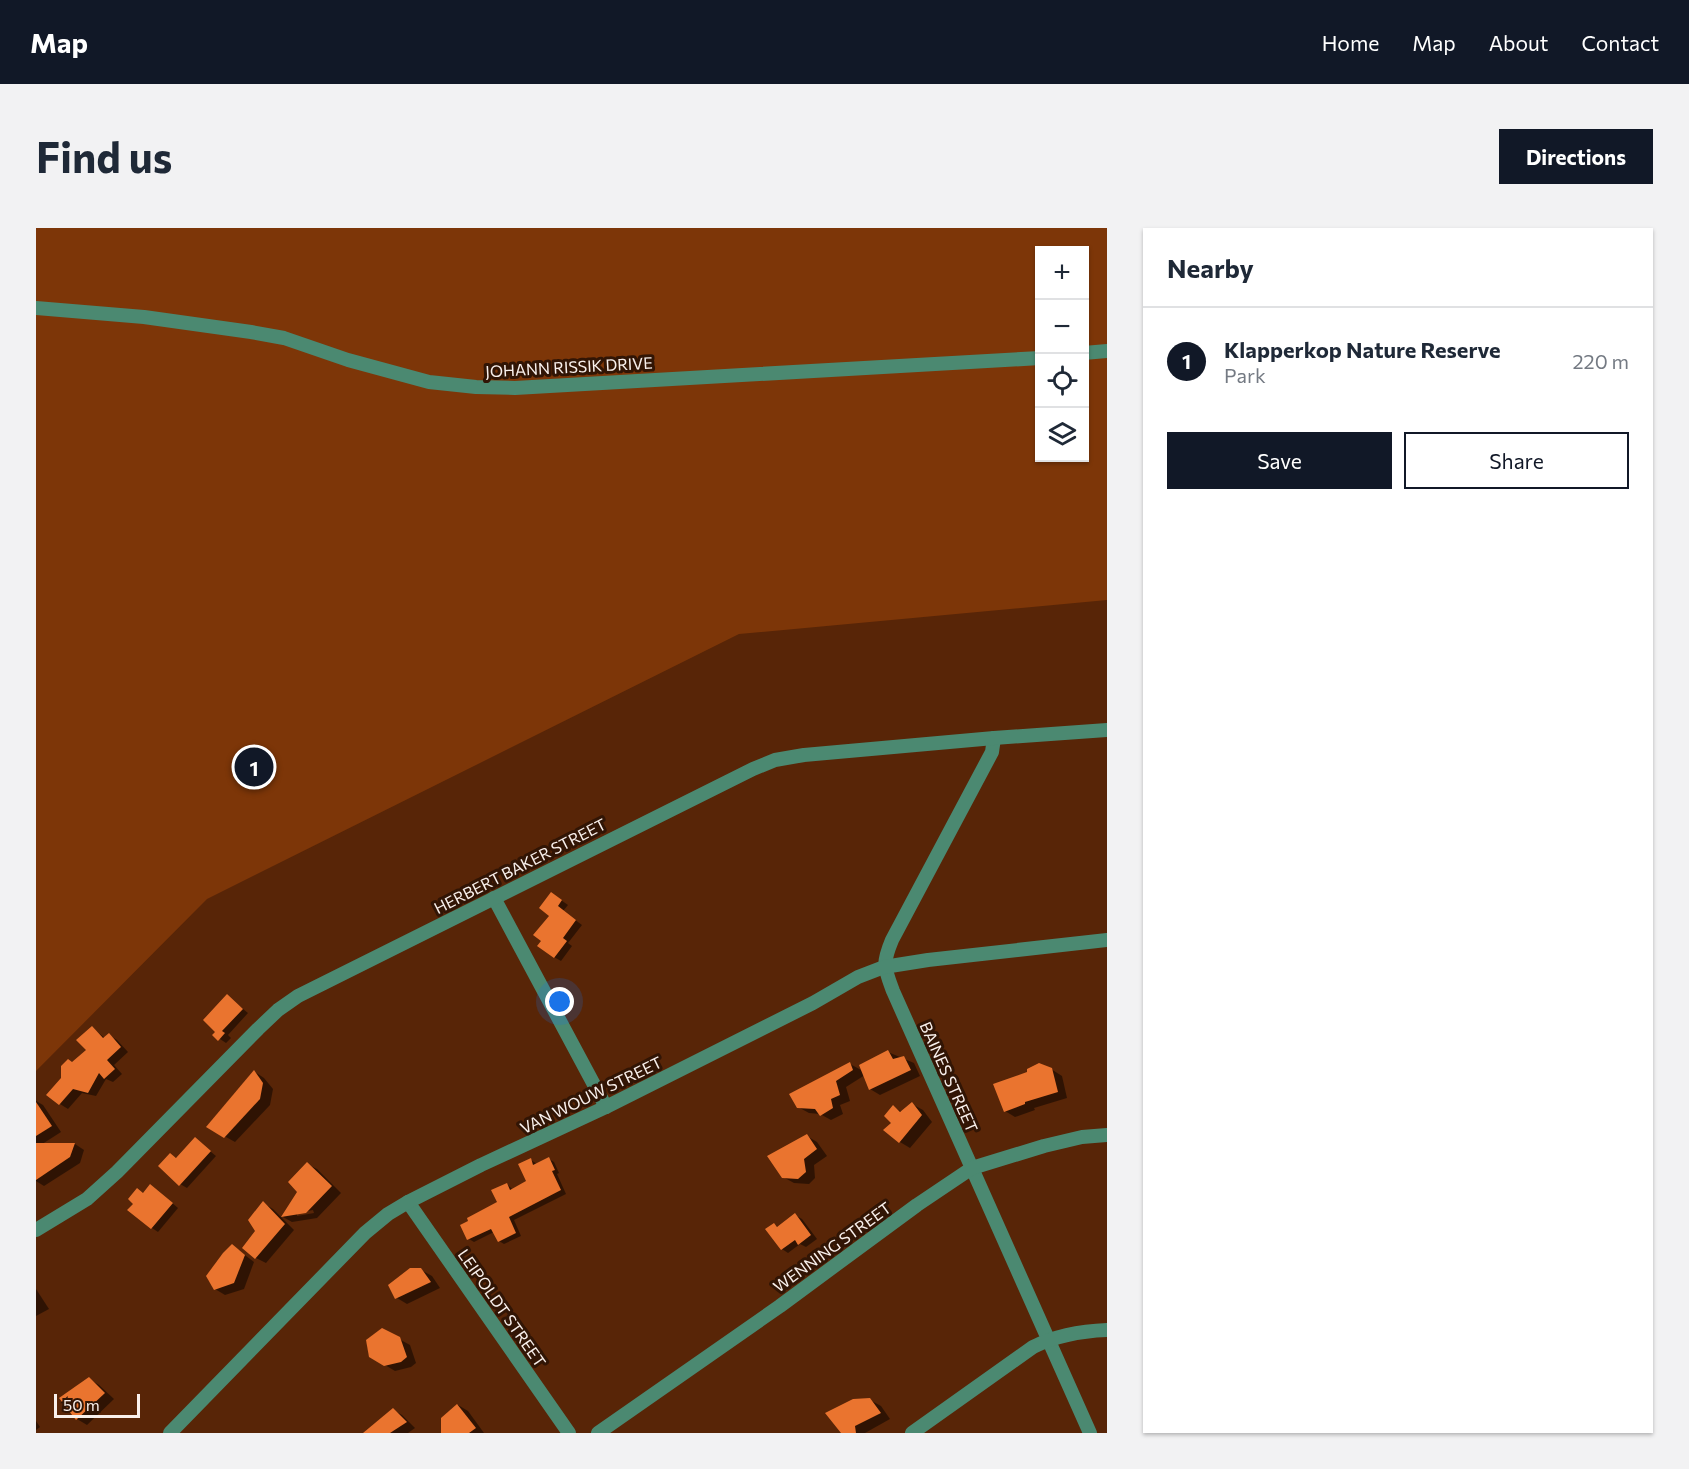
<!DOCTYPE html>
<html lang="en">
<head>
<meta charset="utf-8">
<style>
	body { margin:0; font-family:Commissioner,sans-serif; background:#f2f2f3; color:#1f2937 }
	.controls { position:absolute; right:18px; top:18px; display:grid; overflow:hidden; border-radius:0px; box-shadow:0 2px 4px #0004 }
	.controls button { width:54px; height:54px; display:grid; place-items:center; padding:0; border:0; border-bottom:2px solid #e0e1e3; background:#fff; color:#1f2937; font:30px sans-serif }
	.scale { position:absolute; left:18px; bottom:15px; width:86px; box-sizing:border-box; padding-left:6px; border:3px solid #f9f0ec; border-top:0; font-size:16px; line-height:21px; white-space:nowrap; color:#f9f0ec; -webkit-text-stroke:4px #311505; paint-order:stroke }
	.you { position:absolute; left:524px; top:774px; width:21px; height:21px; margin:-15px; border:4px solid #fff; border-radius:50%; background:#1a73e8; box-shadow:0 0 0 9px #1a73e833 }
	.badge { display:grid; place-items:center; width:39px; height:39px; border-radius:50%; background:#111827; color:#fff; font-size:20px; font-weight:700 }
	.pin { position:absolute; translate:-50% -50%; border:3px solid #fff; box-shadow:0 2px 6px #0006 }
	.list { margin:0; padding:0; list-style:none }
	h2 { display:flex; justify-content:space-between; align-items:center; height:78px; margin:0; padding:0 24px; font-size:26px }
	h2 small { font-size:20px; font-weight:400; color:#747a83 }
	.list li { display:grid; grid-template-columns:39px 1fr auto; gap:18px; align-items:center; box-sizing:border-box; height:108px; padding:0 24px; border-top:2px solid #e0e1e3 }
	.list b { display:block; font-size:22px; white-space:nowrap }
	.list p { margin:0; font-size:20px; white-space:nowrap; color:#747a83 }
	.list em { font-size:20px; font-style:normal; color:#747a83 }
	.actions { display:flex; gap:12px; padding:18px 24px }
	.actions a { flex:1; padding:14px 0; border:2px solid #111827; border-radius:0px; text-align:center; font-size:21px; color:#111827 }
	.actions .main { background:#111827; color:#fff }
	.icon { flex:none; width:33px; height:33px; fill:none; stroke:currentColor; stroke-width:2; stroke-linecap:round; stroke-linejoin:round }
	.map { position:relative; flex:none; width:1071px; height:1205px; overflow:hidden; border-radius:0px }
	header { display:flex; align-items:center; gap:36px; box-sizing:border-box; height:84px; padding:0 30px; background:#111827; color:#fff }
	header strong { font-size:28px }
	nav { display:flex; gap:33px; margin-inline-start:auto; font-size:21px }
	.intro { display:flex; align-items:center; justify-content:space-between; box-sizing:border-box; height:144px; padding:0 36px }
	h1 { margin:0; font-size:42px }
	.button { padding:15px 27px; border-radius:0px; background:#111827; color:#fff; font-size:21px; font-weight:700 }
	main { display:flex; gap:36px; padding:0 36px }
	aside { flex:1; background:#fff; border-radius:0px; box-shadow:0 2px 4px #0004 }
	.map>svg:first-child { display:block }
</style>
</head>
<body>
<header>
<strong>Map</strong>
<nav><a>Home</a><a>Map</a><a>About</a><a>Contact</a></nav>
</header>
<div class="intro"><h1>Find us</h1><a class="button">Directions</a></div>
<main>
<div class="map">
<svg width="1071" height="1205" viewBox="0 0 1071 1205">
	<rect width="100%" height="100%" fill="#582507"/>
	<path fill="#7d3608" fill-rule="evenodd" d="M0 0H1071V372L703 406 171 671 0 843ZM1004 22H1048V230H1004Z"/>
	<g fill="#0007" fill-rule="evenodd">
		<polygon points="522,670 532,677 527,683 546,697 532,715 536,718 525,733 518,729 507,712"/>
		<polygon points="191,768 212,785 192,807 195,810 190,815 178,807 181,803"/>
		<polygon points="56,800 69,810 73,807 81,812 92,824 78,837 86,846 77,854 70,851 60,868 46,865 32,881 24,876 37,835 52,822"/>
		<polygon points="852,824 878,835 884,848 844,867 834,861 829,847 810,859 814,873 804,877 807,886 795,892 784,886 773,885 762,879 814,836 827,843"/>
		<polygon points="1015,841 1026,848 1031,870 998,880 999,882 979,889 969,883"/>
		<polygon points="219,844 228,850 237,861 234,877 199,914 172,899"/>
		<polygon points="0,873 7,877 25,904 0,920"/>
		<polygon points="876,876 887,882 896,894 874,920 864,914 858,895 857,879 866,884"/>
		<polygon points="771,908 781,914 791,928 778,937 779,950 773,956 758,955 747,949"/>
		<polygon points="159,911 180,928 151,960 144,956 134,926 142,931"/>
		<polygon points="16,916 39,916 48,922 44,935 8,958 0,953 0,929"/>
		<polygon points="513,931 518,934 523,945 521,946 530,966 478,992 485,1008 468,1016 463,1013 458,1004 438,1014 433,1011 463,974 471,956 477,962 492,954 495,932 501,936"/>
		<path d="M271 936 281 941 305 965 281 990 256 994 247 989 263 964ZM277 982 278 985 261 988V985Z"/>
		<polygon points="121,962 142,980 122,1004 116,1000 108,966"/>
		<polygon points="227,975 237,981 258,1002 230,1035 220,1030 220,1003"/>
		<polygon points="759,987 766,991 781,1011 770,1019 764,1016 752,1025 746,1021 738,996 743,1000"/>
		<polygon points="197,1018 218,1034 208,1061 189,1067 179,1061"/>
		<polygon points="385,1042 396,1048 404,1060 371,1076 361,1070 354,1057"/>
		<polygon points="0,1061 13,1081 0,1088"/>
		<polygon points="363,1111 374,1117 380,1135 375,1139 359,1143 334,1128"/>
		<polygon points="53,1151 63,1157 78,1171 51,1197 41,1191"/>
		<polygon points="834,1172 845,1178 854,1191 829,1205 807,1205"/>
		<polygon points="422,1177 432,1183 448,1205 408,1205"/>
		<polygon points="357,1182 366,1187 379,1200 372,1205 330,1205"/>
		<polygon points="0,1193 4,1199 0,1202"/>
	</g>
	<g fill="#ea742f">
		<polygon points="515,664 526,672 522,678 540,692 527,710 531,713 518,730 501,718 505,713 497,707 513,688 503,680"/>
		<polygon points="191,766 207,781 186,803 189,805 182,813 176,807 179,804 167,792"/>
		<polygon points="56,798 67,810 73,805 85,819 71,832 79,841 68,851 63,845 52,865 37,861 23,877 10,867 25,850 25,838 32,831 36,834 50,822 40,812"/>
		<polygon points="852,822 857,831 868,828 875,842 833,862 823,837"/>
		<polygon points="814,834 817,842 800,853 804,867 795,871 797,880 784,888 779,881 761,880 753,866"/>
		<polygon points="1003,835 1016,840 1022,864 989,874 989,876 968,884 957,856 991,844 991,841"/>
		<polygon points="218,842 227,855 224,871 188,910 170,899"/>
		<polygon points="0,874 16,898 0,908"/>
		<polygon points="876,874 886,887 863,915 847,902 855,895 848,888 857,877 864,884"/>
		<polygon points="771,906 781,921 768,931 770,944 762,951 746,950 731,928"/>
		<polygon points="159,909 175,923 143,958 122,938 134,925 140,930"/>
		<polygon points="0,915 39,915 34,929 0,952"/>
		<polygon points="513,929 519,942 516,943 525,962 473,989 480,1005 462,1014 455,1001 431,1012 424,997 432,993 431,990 461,974 455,962 471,955 474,962 490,953 482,936 495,930 497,937"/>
		<polygon points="271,934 296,958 270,985 245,989 261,964 252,954"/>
		<polygon points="114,956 137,975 115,1001 91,982 97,976 92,971 101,960 107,965"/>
		<polygon points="227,973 249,996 219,1031 206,1020 219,1003 212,992"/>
		<polygon points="759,985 775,1007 762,1017 759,1012 745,1022 729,1001 738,995 741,999"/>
		<polygon points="196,1016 209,1027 198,1055 178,1062 170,1048 187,1025"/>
		<polygon points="374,1040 385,1040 395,1054 359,1071 352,1057"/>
		<polygon points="346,1100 364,1109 371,1129 365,1134 348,1138 333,1129 330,1112"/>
		<polygon points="53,1149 69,1165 40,1192 23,1170"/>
		<polygon points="834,1170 845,1185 819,1198 820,1205 805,1205 789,1185 817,1171"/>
		<polygon points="421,1176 440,1200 433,1205 405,1205 405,1190"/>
		<polygon points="357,1180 371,1194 354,1205 327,1205"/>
	</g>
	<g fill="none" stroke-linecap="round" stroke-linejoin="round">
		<g stroke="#4b8971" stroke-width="14">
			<polyline points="0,80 108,89 215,104 248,110 312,132 393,154 440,159 479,160 1004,130"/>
			<polyline points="1048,125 1071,123"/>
			<path d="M958 510 956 524 856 712C846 736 848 739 857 763L1054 1205"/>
			<polyline points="458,670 570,879"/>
			<polyline points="372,974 533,1205"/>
			<polyline points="0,1002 51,971 81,944 222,801 242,782 262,768 717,541 739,532 768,527 958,510 1071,502"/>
			<polyline points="134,1205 329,1005 352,986 372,974 445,937 570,879 777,775 822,749 848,739 892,732 1071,712"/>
			<polyline points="562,1205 744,1078 881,977 936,940 1008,918 1046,909 1071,907"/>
			<path d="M876 1205 997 1119C1021 1107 1045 1103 1071 1102"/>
		</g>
	</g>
	<g text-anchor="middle" stroke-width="6" stroke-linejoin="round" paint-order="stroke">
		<g font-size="16" fill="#f9f0ec" stroke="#311505">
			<text transform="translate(533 139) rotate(-3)" y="6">JOHANN RISSIK DRIVE</text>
			<text transform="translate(484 638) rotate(-27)" y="6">HERBERT BAKER STREET</text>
			<text transform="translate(913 849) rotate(66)" y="6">BAINES STREET</text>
			<text transform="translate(555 867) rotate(-26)" y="6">VAN WOUW STREET</text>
			<text transform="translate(796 1019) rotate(-36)" y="6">WENNING STREET</text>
			<text transform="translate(466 1080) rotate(55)" y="6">LEIPOLDT STREET</text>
		</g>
	</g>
</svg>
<div class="controls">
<button>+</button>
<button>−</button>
<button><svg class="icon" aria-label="locate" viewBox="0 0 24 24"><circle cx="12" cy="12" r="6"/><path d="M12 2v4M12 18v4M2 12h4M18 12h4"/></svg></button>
<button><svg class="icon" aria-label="layers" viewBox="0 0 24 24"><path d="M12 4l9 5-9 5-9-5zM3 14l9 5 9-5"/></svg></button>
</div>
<div class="scale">50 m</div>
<div class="you"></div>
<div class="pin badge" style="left:218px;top:539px">1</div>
</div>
<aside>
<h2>Nearby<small></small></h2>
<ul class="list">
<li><span class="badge">1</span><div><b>Klapperkop Nature Reserve</b><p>Park</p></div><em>220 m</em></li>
</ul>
<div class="actions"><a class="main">Save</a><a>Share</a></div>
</aside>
</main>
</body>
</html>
